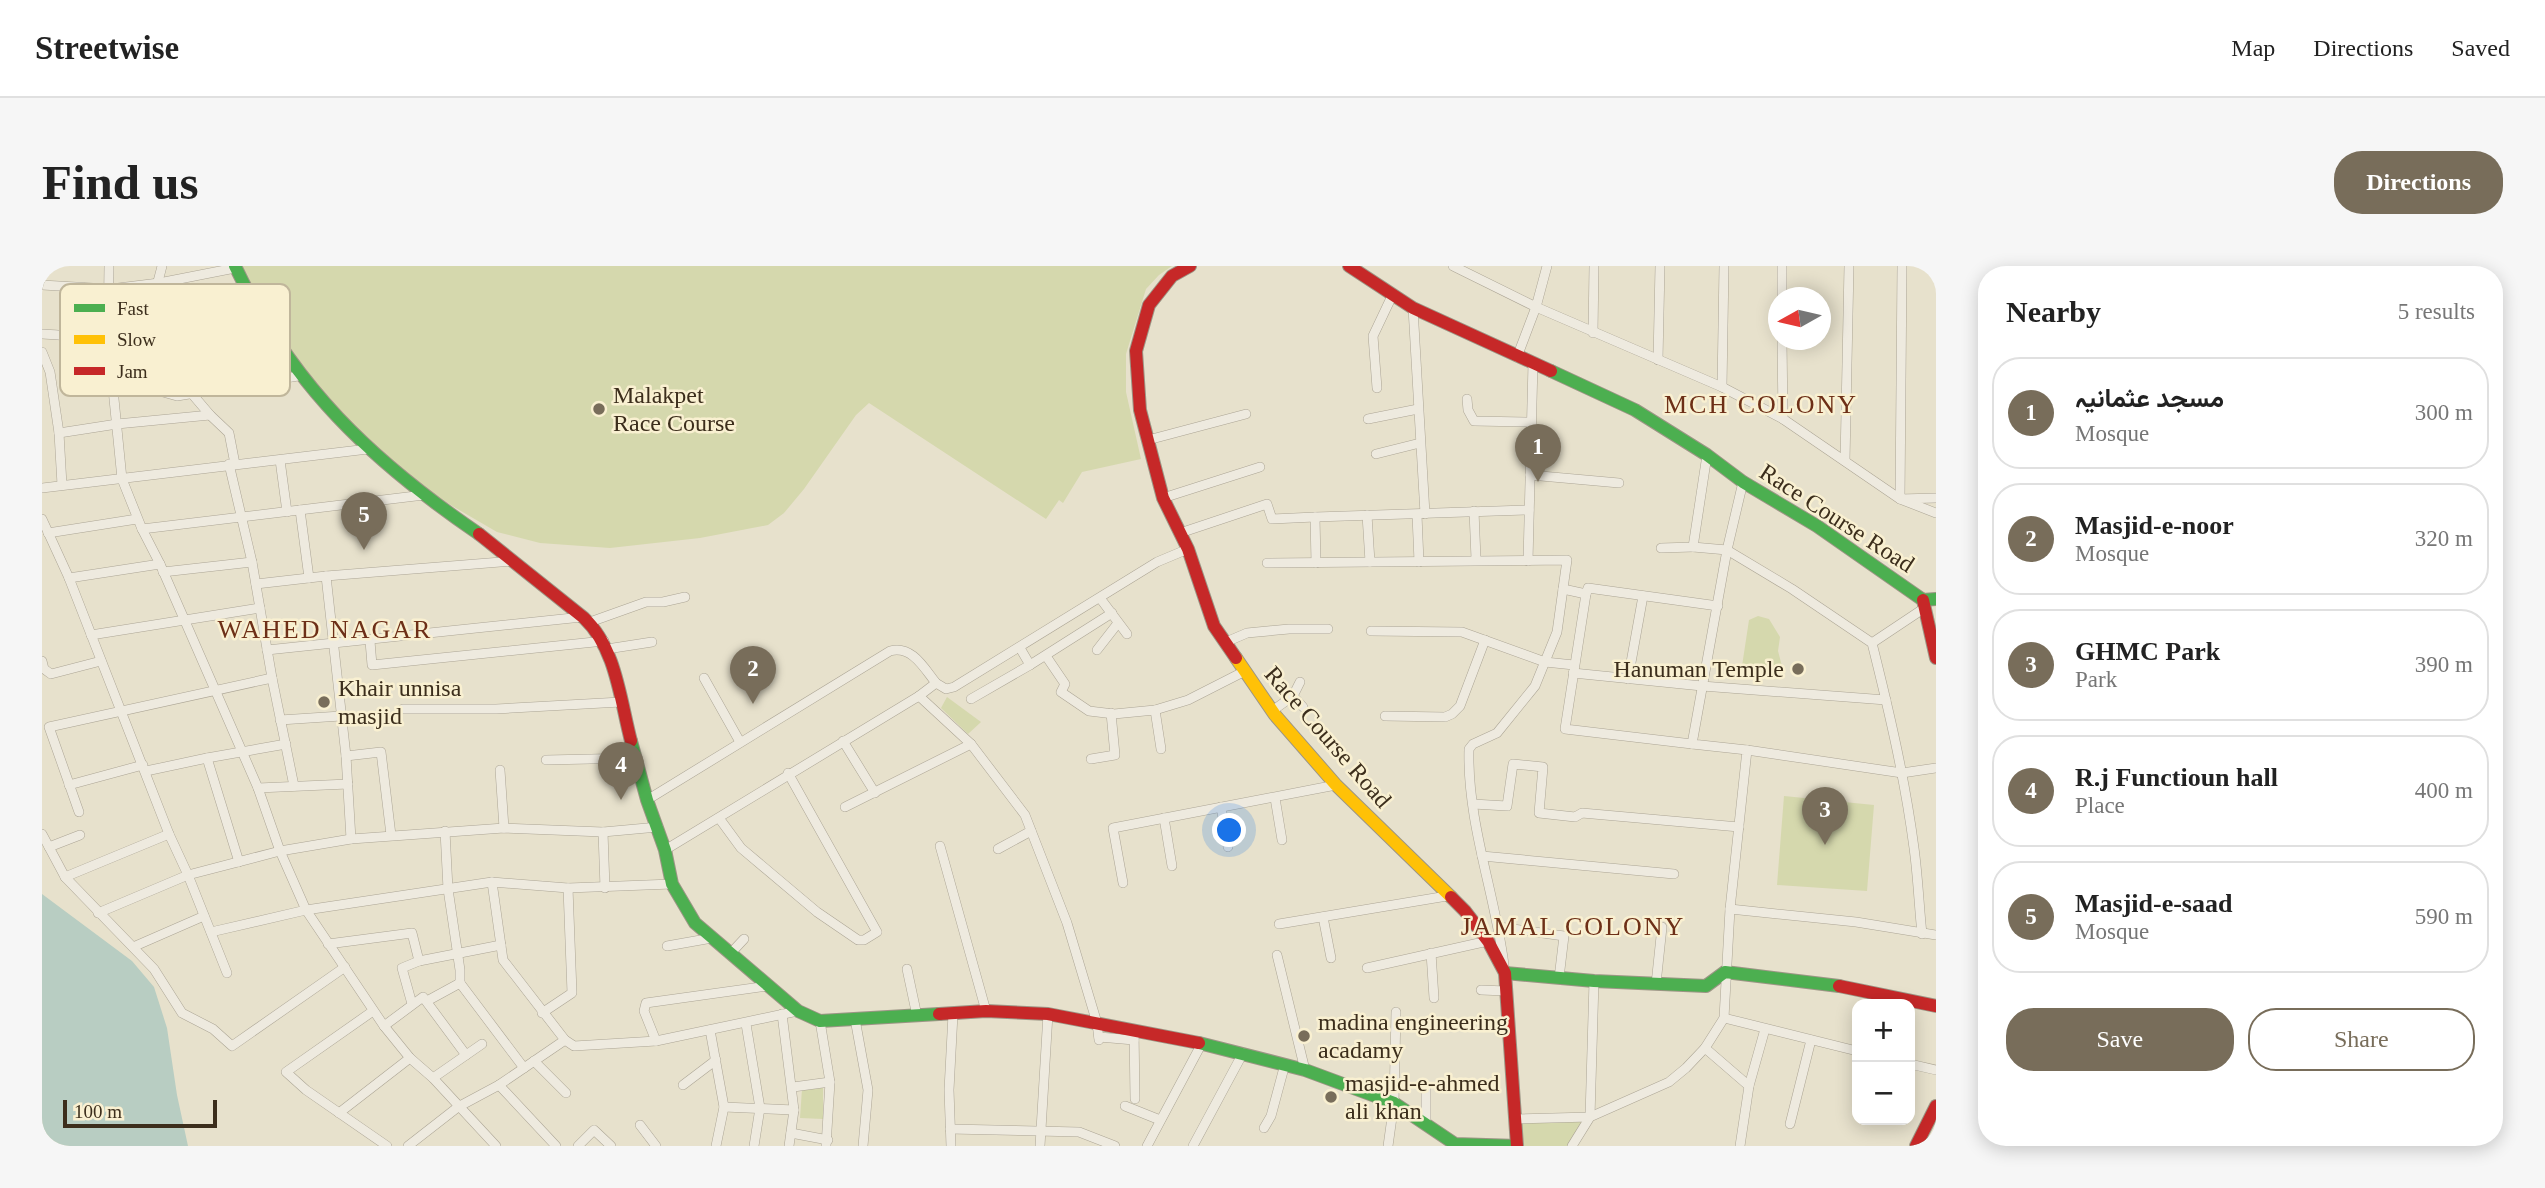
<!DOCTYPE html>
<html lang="en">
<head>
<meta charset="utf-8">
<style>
	body { margin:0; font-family:"Times New Roman",Vazirmatn,serif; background:#f6f6f6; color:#222 }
	.controls { position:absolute; right:21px; bottom:21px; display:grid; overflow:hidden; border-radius:14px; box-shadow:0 4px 18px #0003 }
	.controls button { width:63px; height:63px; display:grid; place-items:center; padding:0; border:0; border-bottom:2px solid #e0e0e0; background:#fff; color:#222; font:35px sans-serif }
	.compass { position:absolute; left:1726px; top:21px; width:63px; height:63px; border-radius:50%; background:#fff; box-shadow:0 4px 18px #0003; rotate:262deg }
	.scale { position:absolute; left:21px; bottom:18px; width:154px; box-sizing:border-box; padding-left:7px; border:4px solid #3c2e1c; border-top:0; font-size:19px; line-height:24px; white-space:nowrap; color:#3c2e1c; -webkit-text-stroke:5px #f9f0d1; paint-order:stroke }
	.you { position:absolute; left:1188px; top:565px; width:24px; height:24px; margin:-18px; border:5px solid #fff; border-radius:50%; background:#1a73e8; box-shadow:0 0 0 10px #1a73e833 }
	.badge { display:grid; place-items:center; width:46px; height:46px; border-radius:50%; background:#786d5a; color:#fff; font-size:23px; font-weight:700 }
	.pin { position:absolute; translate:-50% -58px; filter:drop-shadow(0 2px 4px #0008) }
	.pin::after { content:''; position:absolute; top:37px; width:24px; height:21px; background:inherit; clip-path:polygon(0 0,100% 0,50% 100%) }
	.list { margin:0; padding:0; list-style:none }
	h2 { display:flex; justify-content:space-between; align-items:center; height:91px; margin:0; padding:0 28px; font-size:30px }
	h2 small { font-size:23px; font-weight:400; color:#767676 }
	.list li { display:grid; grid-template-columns:46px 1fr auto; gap:21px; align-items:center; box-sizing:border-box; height:112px; margin:0 14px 14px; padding:0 14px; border:2px solid #e0e0e0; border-radius:28px }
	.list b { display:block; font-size:26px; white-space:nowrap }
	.list p { margin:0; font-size:23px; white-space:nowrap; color:#767676 }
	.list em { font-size:23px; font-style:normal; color:#767676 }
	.actions { display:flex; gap:14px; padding:21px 28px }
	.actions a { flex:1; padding:16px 0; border:2px solid #786d5a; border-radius:28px; text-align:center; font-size:24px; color:#786d5a }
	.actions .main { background:#786d5a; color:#fff }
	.map { position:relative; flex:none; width:1894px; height:880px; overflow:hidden; border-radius:28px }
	header { display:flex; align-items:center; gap:42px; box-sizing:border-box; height:98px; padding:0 35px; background:#fff; border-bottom:2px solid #e0e0e0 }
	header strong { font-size:33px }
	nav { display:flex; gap:38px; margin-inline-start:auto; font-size:24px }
	.intro { display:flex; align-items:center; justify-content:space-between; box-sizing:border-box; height:168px; padding:0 42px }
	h1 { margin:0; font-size:49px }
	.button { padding:18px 32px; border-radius:28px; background:#786d5a; color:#fff; font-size:24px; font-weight:700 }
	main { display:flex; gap:42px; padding:0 42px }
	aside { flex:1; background:#fff; border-radius:28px; box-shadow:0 4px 18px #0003 }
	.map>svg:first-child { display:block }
</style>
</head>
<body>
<header>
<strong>Streetwise</strong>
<nav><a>Map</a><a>Directions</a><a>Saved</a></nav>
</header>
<div class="intro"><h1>Find us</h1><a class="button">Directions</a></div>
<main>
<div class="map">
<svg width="1894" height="880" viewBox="0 0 1894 880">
	<rect width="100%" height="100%" fill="#e7e1cc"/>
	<g fill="#d5d8ad">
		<polygon points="195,0 1130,0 1117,9 1104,23 1084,88 1084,126 1099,193 1040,206 1021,237 1017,234 1004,253 827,137 814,149 762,223 742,247 726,259 658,272 568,282 498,277 455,266 412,241 379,220 327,179 276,124 231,66"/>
		<polygon points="1716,350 1727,353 1738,371 1736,385 1741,404 1728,410 1706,407 1700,400 1707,354"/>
		<polygon points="905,431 939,456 926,468 899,442"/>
		<polygon points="1742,530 1832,539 1825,625 1735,619"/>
		<polygon points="781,820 781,853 758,852 760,823"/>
		<polygon points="1538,855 1540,858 1528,880 1481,880 1480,856"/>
	</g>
	<polygon fill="#b8cdc2" points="0,628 90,695 112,721 125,762 135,829 146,880 0,880"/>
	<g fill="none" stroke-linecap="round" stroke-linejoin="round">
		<g stroke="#aca595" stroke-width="10">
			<g id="street">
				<polyline points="67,0 66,73 80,213 100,263 118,298 216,522 238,585 264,644 342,760 368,792 391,812 454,880"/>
				<path d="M120 0C115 22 88 106 103 121L135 130 256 110"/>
				<polyline points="1411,0 1494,41 1505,0"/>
				<polyline points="1740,0 1740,32"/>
				<polyline points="1860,0 1858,233 1894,232"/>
				<polyline points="0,19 68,23 117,17 193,2"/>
				<polyline points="1371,42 1383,248"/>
				<polyline points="1551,67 1552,0"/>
				<path d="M0 68C34 69 68 77 102 76 142 75 181 65 219 56"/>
				<polyline points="1740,74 1741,153"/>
				<polyline points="0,86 8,106 17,167 20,219"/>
				<polyline points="1475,91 1494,41 1680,121 1741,153 1858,233 1894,247"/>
				<polyline points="1616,94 1618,0"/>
				<polyline points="1680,121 1682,0"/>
				<polyline points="1335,122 1331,70 1350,30"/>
				<polyline points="151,129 168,149 187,167 193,198"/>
				<polyline points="1425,133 1426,144 1432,155 1489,156"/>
				<polyline points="1326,153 1376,143"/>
				<polyline points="17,167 75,158 168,149"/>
				<polyline points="1106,174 1204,148"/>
				<polyline points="1334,188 1378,177"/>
				<polyline points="238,194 245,246"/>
				<polyline points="1803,195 1807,0"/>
				<polyline points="187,198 210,296 230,412 252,520"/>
				<polyline points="1488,209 1577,217"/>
				<polyline points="0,222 326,183"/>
				<polyline points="1121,232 1218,201"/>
				<polyline points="258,244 267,312"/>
				<polyline points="1432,245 1434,293"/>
				<polyline points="1325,249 1328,296"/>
				<polyline points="1375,249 1377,296"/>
				<polyline points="1273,251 1487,244"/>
				<polyline points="0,253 27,312 127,568 146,609 185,707"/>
				<polyline points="100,263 382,229"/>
				<polyline points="6,267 95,253"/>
				<polyline points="1138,267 1225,238 1230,253 1273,251 1274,297"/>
				<path d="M1651 281 1685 284 1750 323 1830 377C1847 445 1863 513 1872 582 1876 611 1877 640 1880 668"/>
				<polyline points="1619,282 1651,281 1665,189"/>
				<polyline points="1486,295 1491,97"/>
				<path d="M1225 297 1525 294 1515 366 1493 420 1455 467 1431 478 1427 483C1425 557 1453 627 1462 699"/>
				<polyline points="121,306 210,296"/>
				<polyline points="284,310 304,490 309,573"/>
				<polyline points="27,312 118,298"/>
				<polyline points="214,318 284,310 471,295"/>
				<polyline points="1521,323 1544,328"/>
				<polyline points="1058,332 1085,368"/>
				<polyline points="548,356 604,336 621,336 643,331"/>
				<polyline points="1329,365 1420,366 1503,396 1532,399"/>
				<polyline points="49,369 218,342"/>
				<polyline points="328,375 330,399 562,375"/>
				<polyline points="1184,376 1205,367 1247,363 1286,363"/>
				<polyline points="1830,377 1881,343"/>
				<polyline points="565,383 610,376"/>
				<polyline points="225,384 540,351"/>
				<polyline points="1055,384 1076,357"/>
				<polyline points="1004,390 1023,418 1019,426 1047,445 1072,448 1113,444 1146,434 1203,405"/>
				<polyline points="0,395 2,403 9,408 59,395"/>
				<polyline points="988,399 1070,347"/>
				<polyline points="1531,407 1660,420 1844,434"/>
				<polyline points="662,412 698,476"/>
				<polyline points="1586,413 1601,330"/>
				<polyline points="894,417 904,423 912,421 1115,296 1146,283"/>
				<polyline points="1251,430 1261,441"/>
				<polyline points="929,433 988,399 978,382"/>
				<polyline points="361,443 454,443 579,436"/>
				<polyline points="1113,444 1119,483"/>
				<polyline points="1230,445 1251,430 1258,416"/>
				<polyline points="1343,450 1403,451 1410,448 1418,440 1443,374"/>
				<polyline points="238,454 299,450"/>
				<polyline points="801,475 833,527"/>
				<polyline points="1650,478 1523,463 1544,328 1546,322 1676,340"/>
				<polyline points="1705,484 1860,507 1894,502"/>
				<polyline points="304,490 339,486 349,569"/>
				<polyline points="165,492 197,596"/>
				<polyline points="1049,493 1073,489 1069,447"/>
				<polyline points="504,494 593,492"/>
				<polyline points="458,504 462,562"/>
				<polyline points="104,505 165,492 244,478"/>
				<polyline points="27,519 101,499"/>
				<polyline points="216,522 306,518"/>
				<polyline points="1233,532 1240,574"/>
				<path d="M605 534 848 385C870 379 882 402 894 417L877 430"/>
				<polyline points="1431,538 1465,540 1471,498 1501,501 1497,547 1533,551 1540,547 1697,561"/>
				<polyline points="803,541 929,478"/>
				<polyline points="1179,541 1186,581"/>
				<polyline points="37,546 7,461 230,412"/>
				<polyline points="677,552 699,582 775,646 816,674 822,674 835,666 746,507"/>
				<polyline points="1122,552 1130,600"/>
				<polyline points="403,565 406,623 418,704 418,717"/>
				<polyline points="561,566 563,622"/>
				<polyline points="0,568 23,611 112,703 140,747 171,763 190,780 303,701"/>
				<polyline points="898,580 944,745"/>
				<polyline points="7,581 38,569"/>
				<polyline points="956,583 989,565"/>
				<polyline points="623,584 877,430 929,478 983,549 1025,657 1055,757 1057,774"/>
				<polyline points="1440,590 1632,608"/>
				<polyline points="23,611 127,568"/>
				<polyline points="1081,617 1071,562 1294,519"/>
				<polyline points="1688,643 1814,656 1894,669"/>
				<polyline points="56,647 146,609 238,585 309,573 462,562 561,566 616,561"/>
				<polyline points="1281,651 1289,692"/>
				<polyline points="1237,658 1405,630"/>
				<polyline points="1457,661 1522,670 1517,712"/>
				<polyline points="169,666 264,644 450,616 526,622 630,618"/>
				<polyline points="286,678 370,667 377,695 459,679"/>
				<polyline points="625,680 670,672"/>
				<polyline points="91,681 162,650"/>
				<polyline points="1389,687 1392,732"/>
				<polyline points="688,688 702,673"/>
				<polyline points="1235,689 1263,804"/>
				<polyline points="1325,702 1446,675"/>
				<polyline points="865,703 875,750"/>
				<polyline points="1614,718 1620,661"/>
				<polyline points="1439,724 1464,725"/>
				<polyline points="385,735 418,717 482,802"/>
				<polyline points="370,738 360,702 377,695"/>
				<polyline points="331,745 244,806 264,824 345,880"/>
				<polyline points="500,747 530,727 526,622"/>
				<polyline points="740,748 752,844 747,880"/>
				<polyline points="1682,752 1815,785"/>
				<polyline points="813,753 826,824 821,880"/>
				<polyline points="778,755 788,816 784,880"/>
				<polyline points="704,758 718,842 712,880"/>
				<polyline points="342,760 381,731 424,789"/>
				<polyline points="668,764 682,841 674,880"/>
				<polyline points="1092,764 1093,833"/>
				<polyline points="1057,771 1092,774"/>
				<polyline points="523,774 532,780 614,775 756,745"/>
				<polyline points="614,775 602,745 604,737 726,720"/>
				<polyline points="1663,782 1707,820"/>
				<polyline points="492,795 524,827"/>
				<polyline points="1868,798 1894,804"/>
				<polyline points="391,812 440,778"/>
				<polyline points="457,819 514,880"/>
				<polyline points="641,819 674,794"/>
				<polyline points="751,821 788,816"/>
				<polyline points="1083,840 1118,854"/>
				<polyline points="682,841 752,844"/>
				<polyline points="297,847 368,792"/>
				<polyline points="1473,853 1548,851 1627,816 1644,802 1663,782 1682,752 1688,643 1705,484 1650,478 1685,284 1701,216"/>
				<polyline points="1384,858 1384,822"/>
				<polyline points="1748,858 1769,774"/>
				<polyline points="598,859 614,880"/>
				<polyline points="1222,862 1229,850 1243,798"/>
				<polyline points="908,863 1037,866 1073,880"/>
				<polyline points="749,867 786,874"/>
				<polyline points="366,880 416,841 457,819 523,774 461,694 450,616"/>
				<polyline points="536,880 552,864 569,880"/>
				<polyline points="909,880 907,824 911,748"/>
				<polyline points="998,880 1006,748"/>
				<polyline points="1105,880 1160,777"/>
				<polyline points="1151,880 1201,787"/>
				<polyline points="1346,880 1352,837 1354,746"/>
				<polyline points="1530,880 1548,851 1552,715"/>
				<polyline points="1698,880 1707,820 1723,763"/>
			</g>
		</g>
		<g stroke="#9c9585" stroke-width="14">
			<g id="fast">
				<path d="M193 0C249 119 330 195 437 268"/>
				<polyline points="1509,105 1593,144 1665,189 1701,216 1775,260 1881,334 1894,333"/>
				<polyline points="589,475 605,534 623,584 630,618 653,657 756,745 778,755 897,748"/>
				<polyline points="1463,707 1552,715 1664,720 1683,706 1797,720"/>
				<polyline points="1157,777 1263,804 1352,837 1413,878 1475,880"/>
			</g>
		</g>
		<g stroke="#9c9585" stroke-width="14">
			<polyline id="slow" points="1194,392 1233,449 1294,519 1409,631"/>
		</g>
		<g stroke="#9c9585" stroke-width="14">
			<g id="jam">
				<polyline points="1148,0 1130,10 1107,39 1094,85 1098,144 1121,232 1146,283 1172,360 1194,392"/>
				<polyline points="1307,0 1371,42 1509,105"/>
				<path d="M437 268 542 352C574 382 578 433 589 475"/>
				<polyline points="1881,334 1894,392"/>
				<polyline points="1409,631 1423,645 1446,675 1463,707 1475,880"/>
				<polyline points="1797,720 1894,740"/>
				<polyline points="897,748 944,745 1006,748 1157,777"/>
				<polyline points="1874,880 1894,840"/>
			</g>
		</g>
		<use href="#street" stroke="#eeeadf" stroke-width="9"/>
		<use href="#fast" stroke="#4caf50" stroke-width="12"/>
		<use href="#slow" stroke="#ffc107" stroke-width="12"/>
		<use href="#jam" stroke="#c62828" stroke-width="12"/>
		<polyline stroke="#ada99f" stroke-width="3.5" stroke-dasharray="12 12" stroke-linecap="butt" points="1887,880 1894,866"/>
	</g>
	<g fill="#786d5a" stroke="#f9f0d1" stroke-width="2.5">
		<circle cx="557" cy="143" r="7"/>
		<circle cx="1756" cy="403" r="7"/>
		<circle cx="282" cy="436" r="7"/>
		<circle cx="1262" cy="770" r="7"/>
		<circle cx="1289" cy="831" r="7"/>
	</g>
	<g text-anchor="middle" stroke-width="5" stroke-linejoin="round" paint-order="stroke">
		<g font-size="24" fill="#3c2e1c" stroke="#f9f0d1" text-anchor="start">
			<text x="571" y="137">Malakpet<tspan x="571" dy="28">Race Course</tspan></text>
			<text x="1742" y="411" text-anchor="end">Hanuman Temple</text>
			<text x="296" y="430">Khair unnisa<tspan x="296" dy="28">masjid</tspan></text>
			<text x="1276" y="764">madina engineering<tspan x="1276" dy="28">acadamy</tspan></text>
			<text x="1303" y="825">masjid-e-ahmed<tspan x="1303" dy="28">ali khan</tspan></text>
		</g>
		<g font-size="24" fill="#3c2e1c" stroke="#f9f0d1">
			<text transform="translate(1795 252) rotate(33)" y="8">Race Course Road</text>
			<text transform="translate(1286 471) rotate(49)" y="8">Race Course Road</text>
		</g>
		<g font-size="26" letter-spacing="2" fill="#6d2f17" stroke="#f9f0d1">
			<text x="1719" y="147">MCH COLONY</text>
			<text x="283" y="372">WAHED NAGAR</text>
			<text x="1531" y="669">JAMAL COLONY</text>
		</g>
	</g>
	<rect x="18" y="18" width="230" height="112" rx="10" fill="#f9f0d1" stroke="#c0b69b" stroke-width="2"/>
	<rect x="32" y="38" width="31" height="8" fill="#4caf50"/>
	<rect x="32" y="69" width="31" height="9" fill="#ffc107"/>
	<rect x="32" y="101" width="31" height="8" fill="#c62828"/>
	<g font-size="19" fill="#3c2e1c">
		<text x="75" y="49">Fast</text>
		<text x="75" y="80">Slow</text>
		<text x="75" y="112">Jam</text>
	</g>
</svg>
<div class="controls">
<button>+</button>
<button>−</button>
</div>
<svg class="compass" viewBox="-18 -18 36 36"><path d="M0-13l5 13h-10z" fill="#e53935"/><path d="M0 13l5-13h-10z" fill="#767676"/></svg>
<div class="scale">100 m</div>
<div class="you"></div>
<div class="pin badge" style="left:1496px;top:216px">1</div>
<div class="pin badge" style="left:711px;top:438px">2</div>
<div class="pin badge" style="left:1783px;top:579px">3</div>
<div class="pin badge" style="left:579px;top:534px">4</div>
<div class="pin badge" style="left:322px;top:284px">5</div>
</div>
<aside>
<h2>Nearby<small>5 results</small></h2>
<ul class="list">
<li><span class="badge">1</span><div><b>مسجد عثمانیہ</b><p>Mosque</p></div><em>300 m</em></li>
<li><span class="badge">2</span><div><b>Masjid-e-noor</b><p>Mosque</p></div><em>320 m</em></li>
<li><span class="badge">3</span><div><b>GHMC Park</b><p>Park</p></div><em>390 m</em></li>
<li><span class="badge">4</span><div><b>R.j Functioun hall</b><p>Place</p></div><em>400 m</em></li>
<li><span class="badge">5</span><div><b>Masjid-e-saad</b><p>Mosque</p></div><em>590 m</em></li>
</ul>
<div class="actions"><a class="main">Save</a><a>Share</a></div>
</aside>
</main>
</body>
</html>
